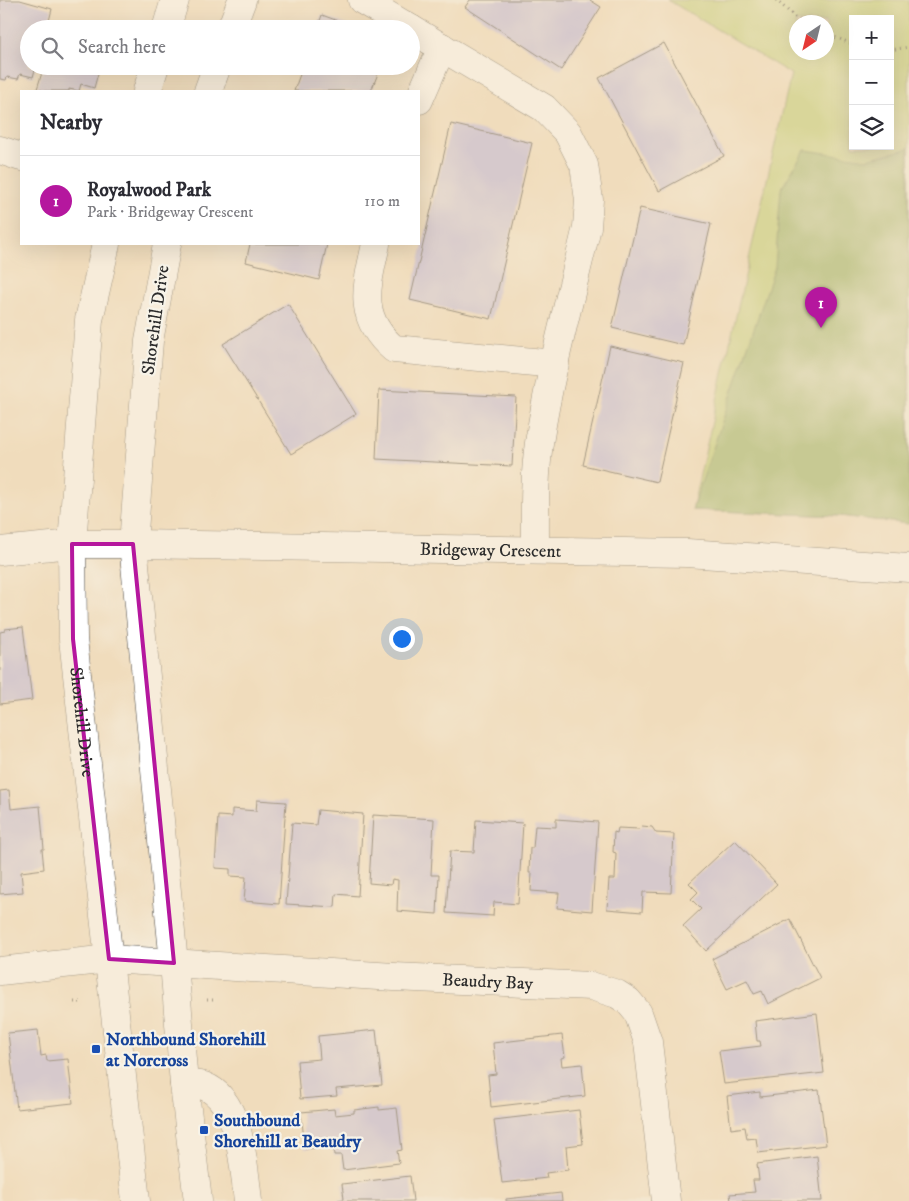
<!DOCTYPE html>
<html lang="en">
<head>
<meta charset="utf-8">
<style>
	body { margin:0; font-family:"IM FELL DW Pica",serif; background:#f7f7f7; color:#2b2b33 }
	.controls { position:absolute; right:15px; top:15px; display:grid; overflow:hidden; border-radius:0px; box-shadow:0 5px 20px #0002 }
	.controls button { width:45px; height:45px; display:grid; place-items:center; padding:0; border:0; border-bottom:1px solid #e1e1e2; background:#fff; color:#2b2b33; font:25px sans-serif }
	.compass { position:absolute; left:789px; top:15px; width:45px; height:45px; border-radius:50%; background:#fff; box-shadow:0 5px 20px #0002; rotate:215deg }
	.you { position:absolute; left:401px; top:638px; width:18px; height:18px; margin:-12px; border:4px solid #fff; border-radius:50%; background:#1a73e8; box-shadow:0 0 0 8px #1a73e833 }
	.badge { display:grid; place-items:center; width:32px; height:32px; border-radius:50%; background:#b5179e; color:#fff; font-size:16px; font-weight:700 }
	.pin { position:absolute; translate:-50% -41px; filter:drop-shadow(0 1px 2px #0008) }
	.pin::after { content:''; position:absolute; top:26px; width:18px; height:15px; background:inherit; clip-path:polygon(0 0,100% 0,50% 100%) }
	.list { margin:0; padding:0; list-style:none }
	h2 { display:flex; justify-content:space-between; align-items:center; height:65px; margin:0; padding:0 20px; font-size:21px }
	h2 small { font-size:16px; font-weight:400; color:#7c7c81 }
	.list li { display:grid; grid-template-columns:32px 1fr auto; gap:15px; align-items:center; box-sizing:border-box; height:90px; padding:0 20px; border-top:1px solid #e1e1e2 }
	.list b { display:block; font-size:19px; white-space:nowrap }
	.list p { margin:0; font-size:16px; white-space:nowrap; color:#7c7c81 }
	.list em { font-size:16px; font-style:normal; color:#7c7c81 }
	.icon { flex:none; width:28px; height:28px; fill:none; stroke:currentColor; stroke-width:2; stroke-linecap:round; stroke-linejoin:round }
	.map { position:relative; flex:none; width:909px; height:1201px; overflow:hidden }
	.search { position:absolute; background:#fff; box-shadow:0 5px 20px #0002; left:20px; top:20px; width:400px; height:55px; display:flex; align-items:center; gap:12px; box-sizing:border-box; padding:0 18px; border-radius:28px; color:#7c7c81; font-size:19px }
	.panel { position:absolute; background:#fff; box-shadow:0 5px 20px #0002; left:20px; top:90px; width:400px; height:155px; border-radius:0px }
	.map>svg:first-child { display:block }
</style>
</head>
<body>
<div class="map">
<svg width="909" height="1201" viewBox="0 0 909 1201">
	<rect width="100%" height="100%" fill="#f7f3e8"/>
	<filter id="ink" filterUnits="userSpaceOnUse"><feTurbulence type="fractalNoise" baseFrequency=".02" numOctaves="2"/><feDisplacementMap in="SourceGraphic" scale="10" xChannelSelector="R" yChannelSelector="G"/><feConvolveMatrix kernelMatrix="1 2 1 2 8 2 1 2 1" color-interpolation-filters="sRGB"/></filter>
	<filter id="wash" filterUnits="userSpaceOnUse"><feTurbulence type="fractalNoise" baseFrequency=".0096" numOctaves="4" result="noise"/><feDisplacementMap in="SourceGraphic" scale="20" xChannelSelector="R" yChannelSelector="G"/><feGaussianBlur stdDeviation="1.12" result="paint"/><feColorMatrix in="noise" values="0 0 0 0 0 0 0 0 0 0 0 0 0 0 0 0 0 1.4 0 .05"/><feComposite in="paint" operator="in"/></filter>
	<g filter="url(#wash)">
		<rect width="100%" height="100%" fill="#f0dcbc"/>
		<path fill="#bdcf72" stroke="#747d4e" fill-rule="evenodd" d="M668 0H909V524L840 516 692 510 791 74ZM853 19H890V146H853ZM796 22H826V52H796Z"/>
		<polygon fill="#96b264" stroke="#606e48" points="909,147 909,524 840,516 692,510 775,267 781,189 805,150 867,159 907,149"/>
		<g id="blocks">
			<g fill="#b7b2df">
				<polygon points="0,0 20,0 52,9 47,29 29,29 29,66 36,66 33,77 20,74 18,79 7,77 6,80 0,79"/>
				<polygon points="470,0 590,0 601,7 561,70 465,7"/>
				<polygon points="322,15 360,29 317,29"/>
				<polygon points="67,21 91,28 91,29 64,29"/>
				<polygon points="664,43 724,156 659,191 599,78"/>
				<polygon points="44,66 100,66 94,88 81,84 79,91 69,89 69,91 45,91 37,89"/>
				<polygon points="303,66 381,66 371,91 294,91"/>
				<polygon points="451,124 532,143 491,319 410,300"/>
				<polygon points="640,208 711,224 683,345 612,328"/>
				<polygon points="250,244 327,244 319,280 246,262"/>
				<polygon points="288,304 356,414 291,454 223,344"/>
				<polygon points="610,346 684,363 657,482 583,465"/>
				<polygon points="379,390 516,397 512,466 376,459"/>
				<polygon points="23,627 32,700 0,704 0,632 5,631 5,629"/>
				<polygon points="9,790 11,809 40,806 44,849 42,849 44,869 21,872 23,892 0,894 0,791"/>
				<polygon points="257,800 286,802 279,904 244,901 246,877 230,876 230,869 215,868 218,816 232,817 232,809 256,811"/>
				<polygon points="318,810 363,814 358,896 336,894 335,907 286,904 292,823 316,825"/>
				<polygon points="373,815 434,819 431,875 439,875 437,914 397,911 398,880 392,879 391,885 369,883"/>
				<polygon points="556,819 598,822 592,911 557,908 559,893 531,891 532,873 529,873 530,848 533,848 535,826 556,827"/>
				<polygon points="476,820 523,823 518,904 494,902 493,916 446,913 450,851 474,852"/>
				<polygon points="642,826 652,827 656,833 674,834 671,893 643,892 642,912 607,909 609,879 615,879 616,853 613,852 614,832 617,833 618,828 639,829"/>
				<polygon points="735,840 777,884 706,951 683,926 701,909 691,899 698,892 689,883"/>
				<polygon points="790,919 820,978 768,1004 762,991 754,994 747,980 727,989 712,959"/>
				<polygon points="817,1013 824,1073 724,1084 719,1051 761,1046 760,1041 757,1041 755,1021"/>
				<polygon points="38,1030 41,1056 46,1055 47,1061 68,1059 73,1103 17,1109 8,1033"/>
				<polygon points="376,1030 382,1085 336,1089 337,1096 300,1099 297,1061 320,1059 318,1036"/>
				<polygon points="562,1035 565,1057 561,1058 562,1066 582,1064 585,1096 491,1107 488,1075 496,1074 493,1043"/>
				<polygon points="819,1090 826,1145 758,1153 756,1138 747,1139 745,1127 731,1129 727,1096 760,1092 760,1097"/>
				<polygon points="379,1107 379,1110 397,1108 402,1150 397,1151 399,1163 343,1170 341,1155 334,1155 333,1146 305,1149 301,1112 334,1109 335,1115 354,1113 354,1110"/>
				<polygon points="579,1110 583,1144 566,1146 568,1170 546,1173 547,1178 502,1183 494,1120"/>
				<polygon points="817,1156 822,1201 731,1201 730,1194 755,1192 753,1180 759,1180 757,1164"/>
				<polygon points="410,1176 413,1201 338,1201 338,1200 344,1199 342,1184"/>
				<polygon points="561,1193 562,1201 506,1201 506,1199"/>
			</g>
		</g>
	</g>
	<g filter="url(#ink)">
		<use href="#blocks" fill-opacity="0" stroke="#494641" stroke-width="1"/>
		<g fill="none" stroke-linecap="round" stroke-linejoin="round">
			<g stroke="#494641" stroke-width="29">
				<g id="minor">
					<polyline points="362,0 411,29"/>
					<polyline points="166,29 175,0"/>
					<polyline points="231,29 242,0"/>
					<path d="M411 29 544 108 568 133 584 165 589 200 587 227C570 299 550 371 539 443 534 478 535 515 535 550"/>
					<polyline points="147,91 155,66"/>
					<polyline points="208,91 217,66"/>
					<polyline points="419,100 442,47"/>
					<polyline points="0,150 21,157"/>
					<path id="s1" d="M106 244 89 320 72 544 73 639 136 1201"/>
					<polyline points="167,244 149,341 133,544 174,963 184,1084 198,1201"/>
					<path d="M376 244C367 286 356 317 394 349L555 364"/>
					<path id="s2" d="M0 551 72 544H133L687 553 909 568"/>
					<path id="s3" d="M0 971 109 959 394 977 591 986 617 994 628 1001 638 1013 648 1042 666 1201"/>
					<path d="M184 1084C190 1084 198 1084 204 1086 241 1100 244 1168 248 1201"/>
				</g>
			</g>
			<g stroke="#494641" stroke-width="3" stroke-dasharray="1 4" stroke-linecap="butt">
				<polyline points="776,0 795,17 805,22"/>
				<polyline points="826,34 853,44"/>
				<polyline points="890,50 909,47"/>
				<polyline points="207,1000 215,1000"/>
				<polyline points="74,1002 83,1002"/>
			</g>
			<use href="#minor" stroke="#fff" stroke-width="28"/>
		</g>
	</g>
	<path d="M0 0H909V1201H0ZM72 544H133L174 963 109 959 73 639Z" fill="#f0dcbc" fill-opacity=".55" fill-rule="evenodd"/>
	<path fill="none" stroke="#b5179e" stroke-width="4" stroke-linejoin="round" d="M72 544H133L174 963 109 959 73 639Z"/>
	<g fill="#1a4fb4" stroke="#f7f3e8" stroke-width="2">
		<rect x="91" y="1044" width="10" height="10" rx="2.5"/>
		<rect x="199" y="1125" width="10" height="10" rx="2.5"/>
	</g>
	<g text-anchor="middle" stroke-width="4.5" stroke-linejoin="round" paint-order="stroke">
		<g font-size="18" fill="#2b2b2b" stroke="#f7f3e8">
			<text transform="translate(155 320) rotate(-82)" y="6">Shorehill Drive</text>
			<text dy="6" stroke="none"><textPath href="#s2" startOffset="491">Bridgeway Crescent</textPath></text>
			<text dy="6" stroke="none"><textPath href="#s1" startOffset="481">Shorehill Drive</textPath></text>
			<text dy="6" stroke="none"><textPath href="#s3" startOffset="489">Beaudry Bay</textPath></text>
		</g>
		<g font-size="18" font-weight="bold" fill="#164399" stroke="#f7f3e8" text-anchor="start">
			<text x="106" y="1045">Northbound Shorehill<tspan x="106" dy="21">at Norcross</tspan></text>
			<text x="214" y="1126">Southbound<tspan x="214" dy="21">Shorehill at Beaudry</tspan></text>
		</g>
	</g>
</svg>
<div class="controls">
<button>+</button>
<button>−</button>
<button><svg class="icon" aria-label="layers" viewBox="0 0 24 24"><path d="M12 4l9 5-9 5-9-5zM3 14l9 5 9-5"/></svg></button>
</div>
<svg class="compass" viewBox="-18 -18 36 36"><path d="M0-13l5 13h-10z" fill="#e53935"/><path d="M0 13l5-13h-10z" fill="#7c7c81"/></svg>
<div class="you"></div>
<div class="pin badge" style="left:821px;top:328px">1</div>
<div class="search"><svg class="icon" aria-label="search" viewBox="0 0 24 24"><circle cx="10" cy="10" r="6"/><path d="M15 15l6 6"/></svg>Search here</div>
<section class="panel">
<h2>Nearby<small></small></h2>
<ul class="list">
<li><span class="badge">1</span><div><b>Royalwood Park</b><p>Park · Bridgeway Crescent</p></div><em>110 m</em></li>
</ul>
</section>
</div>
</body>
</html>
